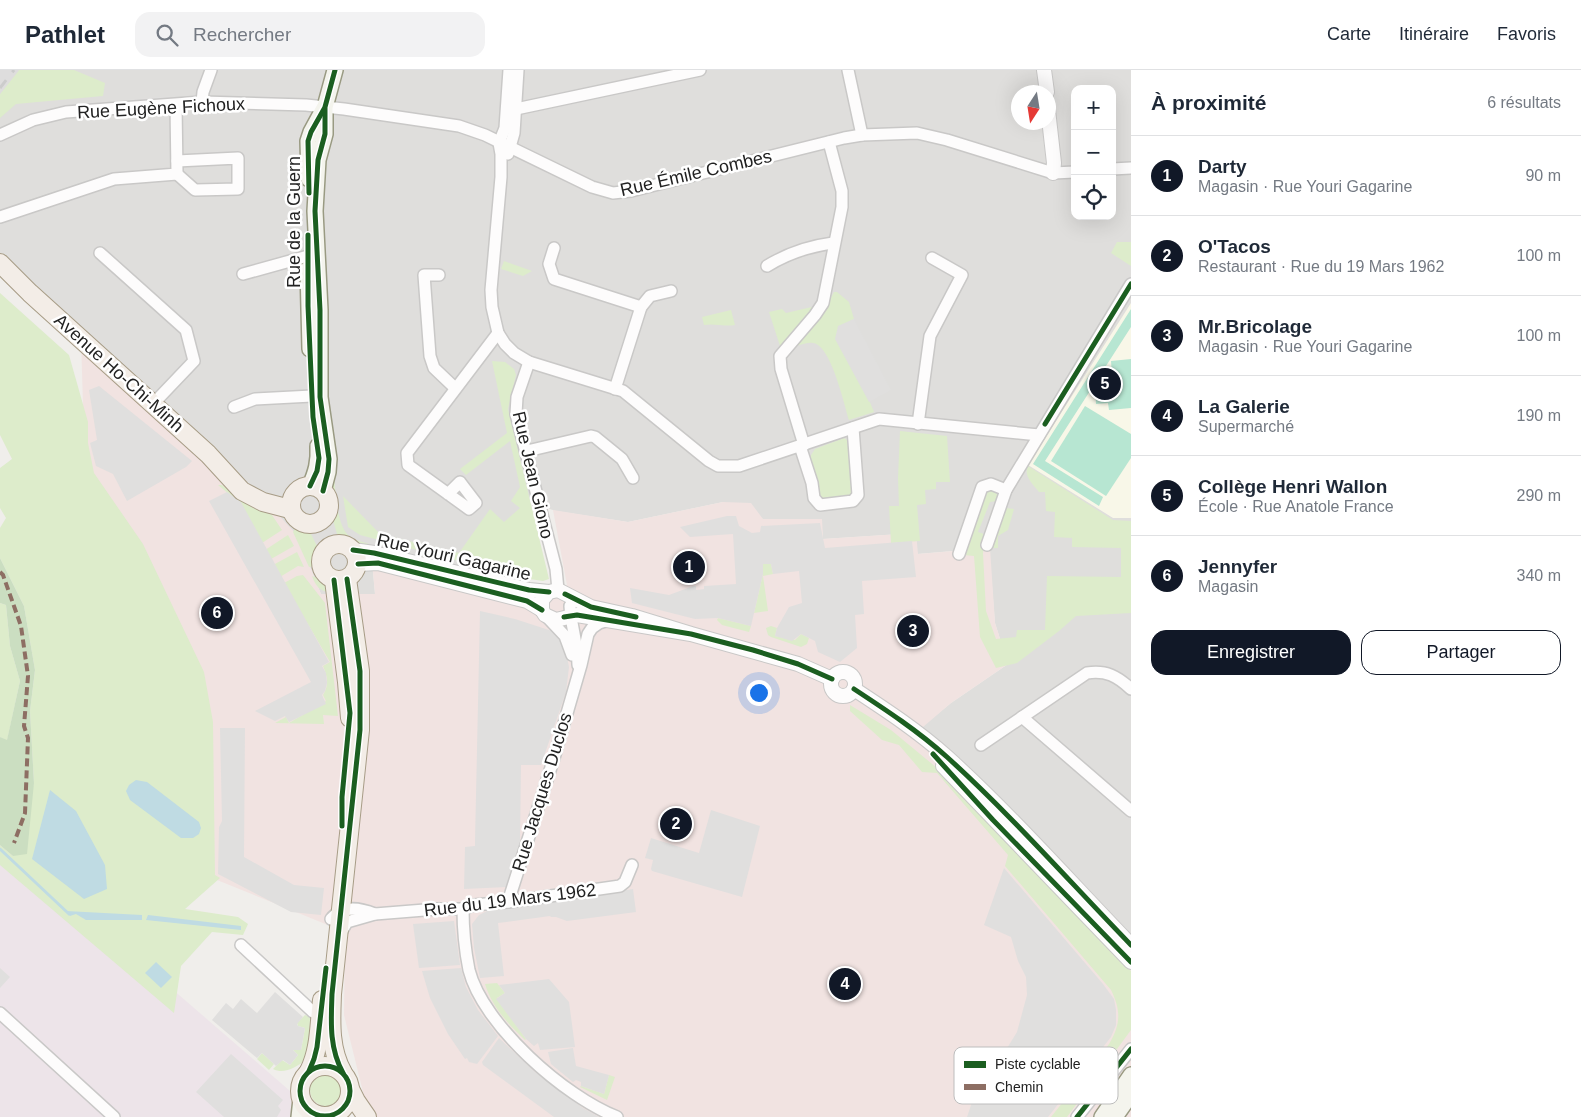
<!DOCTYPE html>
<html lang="fr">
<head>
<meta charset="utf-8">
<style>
	body { margin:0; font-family:Helvetica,sans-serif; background:#f2f2f3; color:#1f2937 }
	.controls { position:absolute; right:15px; top:15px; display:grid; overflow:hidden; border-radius:10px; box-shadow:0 5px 20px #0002 }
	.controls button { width:45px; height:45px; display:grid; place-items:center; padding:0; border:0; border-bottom:1px solid #e0e1e3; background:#fff; color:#1f2937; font:25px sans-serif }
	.compass { position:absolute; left:1011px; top:15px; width:45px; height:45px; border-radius:50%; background:#fff; box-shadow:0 5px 20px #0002; rotate:192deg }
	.you { position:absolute; left:758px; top:622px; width:18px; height:18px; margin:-12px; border:4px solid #fff; border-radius:50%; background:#1a73e8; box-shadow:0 0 0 8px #1a73e833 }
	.badge { display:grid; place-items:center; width:32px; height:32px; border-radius:50%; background:#111827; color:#fff; font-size:16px; font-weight:700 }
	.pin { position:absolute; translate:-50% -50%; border:2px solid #fff; box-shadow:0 1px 5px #0006 }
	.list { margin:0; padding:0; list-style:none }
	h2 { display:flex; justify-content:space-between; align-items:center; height:65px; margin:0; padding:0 20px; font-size:21px }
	h2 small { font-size:16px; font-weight:400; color:#747a83 }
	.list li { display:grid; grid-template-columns:32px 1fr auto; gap:15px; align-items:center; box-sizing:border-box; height:80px; padding:0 20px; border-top:1px solid #e0e1e3 }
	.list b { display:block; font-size:19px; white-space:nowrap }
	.list p { margin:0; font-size:16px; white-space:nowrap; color:#747a83 }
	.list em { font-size:16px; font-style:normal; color:#747a83 }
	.actions { display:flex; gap:10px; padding:15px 20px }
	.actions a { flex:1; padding:11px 0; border:1px solid #111827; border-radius:15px; text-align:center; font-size:18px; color:#111827 }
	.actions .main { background:#111827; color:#fff }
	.icon { flex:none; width:28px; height:28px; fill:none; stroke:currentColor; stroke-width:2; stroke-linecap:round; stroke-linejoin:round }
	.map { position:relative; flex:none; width:1131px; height:1047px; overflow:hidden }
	header { display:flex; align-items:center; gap:30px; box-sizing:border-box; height:70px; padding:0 25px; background:#fff; border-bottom:1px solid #e0e1e3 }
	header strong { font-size:24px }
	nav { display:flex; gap:28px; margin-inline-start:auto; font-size:18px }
	.search { width:350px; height:45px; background:#f2f2f3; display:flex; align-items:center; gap:12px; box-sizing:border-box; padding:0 18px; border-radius:15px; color:#747a83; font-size:19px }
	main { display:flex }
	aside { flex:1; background:#fff }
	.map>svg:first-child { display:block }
</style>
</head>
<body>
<header>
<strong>Pathlet</strong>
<div class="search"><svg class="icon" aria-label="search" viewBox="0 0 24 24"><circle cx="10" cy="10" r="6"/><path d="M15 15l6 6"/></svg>Rechercher</div>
<nav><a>Carte</a><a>Itinéraire</a><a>Favoris</a></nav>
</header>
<main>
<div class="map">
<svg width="1131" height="1047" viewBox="0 0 1131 1047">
	<rect width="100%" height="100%" fill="#f0eeeb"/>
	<path fill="#dfdedc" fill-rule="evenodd" d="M0 0H1131V892L939 691 915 662 951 633 1008 594 995 553 989 478 917 484 916 463 823 469 821 449H763L723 432 628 452 556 441 528 432 457 513 372 491 375 524H321L297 465 30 223 0 192ZM1075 19H1112V146H1075ZM1018 22H1048V52H1018Z"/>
	<polygon fill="#f1e3e1" points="81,268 259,424 297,465 321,524 375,524 372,491 457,513 567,515 553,440 628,452 723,432 751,433 763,449 822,449 823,469 916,463 918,484 990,478 995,553 1008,594 951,633 916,663 939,691 1131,892 1131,1047 375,1047 365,1030 344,945 345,862 212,808 85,403"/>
	<polygon fill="#ede4e9" points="0,770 305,1034 318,1047 0,1047"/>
	<polygon fill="#f8f7e8" points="1131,233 1131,448 1113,448 1028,395"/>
	<g fill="#ddeccb">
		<polygon points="19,0 74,0 105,13 103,26 16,34 0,48 0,24"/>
		<polygon points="1117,172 1131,172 1131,196 1111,183"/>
		<polygon points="504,191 532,201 523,206 501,199"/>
		<path d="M834 222H837L849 232 854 249 839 256 874 342 849 350C844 334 831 275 813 273 807 272 800 275 794 277L820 248Z"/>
		<polygon points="0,223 69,285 88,352 88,373 94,403 143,474 204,602 213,652 215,805 220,808 185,839 238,847 248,854 243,865 212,862 181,896 174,943 0,795 0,775 13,786 34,713 30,641 35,600 24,536 0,488 0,458 6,448 0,438 0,398 12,389 0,365"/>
		<polygon points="816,236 780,276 769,242 782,239 786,243"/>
		<path d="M731 240 735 255C724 257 715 253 704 255L702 247Z"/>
		<polygon points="492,291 505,292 514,299 516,305 508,339 549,509 543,511 523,508 360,465 348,457 343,426 380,464 459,483 490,439 504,452 520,438 511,431 520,417 510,371 466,405 460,399 507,363"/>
		<polygon points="900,361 947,366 950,412 936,412 936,419 925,420 926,434 917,435 920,471 891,473 889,436 899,436 898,408"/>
		<path d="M844 368 847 370 849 373 852 424C845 428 828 431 821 428L810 391 811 385 815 379Z"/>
		<path d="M1028 396 1113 450 1131 451V543L1076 546 1059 561 1017 593 996 598 980 567 974 486 964 485 987 422 992 420 998 425 997 431 990 432 978 462 987 465 983 483 986 541 996 569 1016 567 1017 560H1045L1047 506 1121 507V478L1072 477V468L1054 467 1055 442 1046 441 1045 422H1039C1033 414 1023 406 1028 396Z"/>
		<path d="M334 406C336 423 336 460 353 469 358 471 364 472 369 474L370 478 362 477 351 469 337 464 333 450C339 436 332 431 331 418 331 415 333 410 334 406Z"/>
		<polygon points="218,415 222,415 253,438 272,445 282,460 262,473 241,434"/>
		<polygon points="1006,438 1014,439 1008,460 998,466 998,478 994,478 992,475"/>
		<polygon points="296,457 310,462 318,478 314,490 314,496 309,497 293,462"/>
		<polygon points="288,465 294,476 271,489 265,480"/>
		<polygon points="297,482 304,497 298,496 280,507 273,495"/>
		<polygon points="763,494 771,494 773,504 763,506 768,541 754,543 763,504"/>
		<path d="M303 505 325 533 338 646 323 645 324 654 275 653 286 647 289 653 326 631 323 625C329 615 328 608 323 596L330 592 284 513 297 506Z"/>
		<path d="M312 506 320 509 330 522C320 522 315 515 312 506Z"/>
		<polygon points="0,533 6,535 10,576 20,611 7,671 0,667"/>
		<polygon points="718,548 751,556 749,562 722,555 717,550"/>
		<polygon points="771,556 777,558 775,566 795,570 801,564 809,568 807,574 801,577 771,567 768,565 766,558"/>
		<path d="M850 635 891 660 937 698 1131 901V960L1067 1047H1051L1109 974C1121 954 1121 940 1111 920L1005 796 1008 785 937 703 922 702 899 675 882 670 850 641Z"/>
		<path d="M497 913 505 923 497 928 526 969 525 970C508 954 492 937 485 914Z"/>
		<path d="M305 945 310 947 309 981 306 990C296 997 284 1005 273 999L282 990 290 995 298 985 293 980H301L305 958 298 956 297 953Z"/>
		<polygon points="262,983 274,994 269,1000 257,989"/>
		<circle cx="326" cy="1020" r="16"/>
		<polygon points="609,1005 615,1007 607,1030 580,1017 581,1016 604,1024"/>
	</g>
	<polygon fill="#cbdec1" points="0,488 24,536 35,600 30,641 34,713 27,784 13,786 0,775 0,667 7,670 20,611 10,576 6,535 0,533"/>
	<g fill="#b7e6d2">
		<polygon points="1131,239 1131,257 1045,391 1103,427 1099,436 1033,394"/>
		<polygon points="1131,289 1131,338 1109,340 1108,333 1096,334 1095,317 1107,315 1107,305 1112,304 1111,291"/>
		<polygon points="1085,336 1131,364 1131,388 1106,426 1051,391"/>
	</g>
	<g fill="#e0dfde">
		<polygon points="170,26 170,30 113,34 113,31"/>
		<polygon points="854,249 891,320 869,332 835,269 838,256"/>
		<polygon points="99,316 192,391 186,397 127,431 113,404 96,396 90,373 97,370 89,320"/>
		<polygon points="227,422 241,432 329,592 322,596 326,603 327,613 325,621 322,625 326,634 289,652 285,646 275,651 255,641 311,612 209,431"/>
		<polygon points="727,446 736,446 739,456 752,463 760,462 761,456 820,453 825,478 912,471 916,507 862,511 864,544 855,545 857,578 840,592 818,582 815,571 801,564 792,571 775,566 777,558 789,537 802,533 799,501 773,504 771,494 763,494 763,504 751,556 718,548 695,549 632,533 630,518 669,525 693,516 696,516 696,520 704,519 704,516 736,514 733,464 690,467 680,457"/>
		<polygon points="480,541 515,549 552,561 565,577 569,597 566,622 541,695 521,695 520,775 512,805 507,817 464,819 465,777 475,776 475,771"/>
		<polygon points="220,658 245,658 244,787 294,815 324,818 321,845 291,842 218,804 219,757 222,751"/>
		<polygon points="711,740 760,756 742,827 652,801 651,799 653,790 645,788 651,768 699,783"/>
		<polygon points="1004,798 1103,914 1114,929 1116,940 1116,955 1111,967 1048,1047 967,1047 984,996 1004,983 1017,962 1027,925 1026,907 1018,891 1011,867 984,855"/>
		<polygon points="633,819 636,842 567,851 556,847 551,847 550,846 498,853 504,906 480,908 474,878 472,854 479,845 489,840"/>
		<polygon points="454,851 460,895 419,898 413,854"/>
		<polygon points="0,898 10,907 0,918"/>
		<polygon points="461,898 466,917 478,940 498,966 477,994 469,992 467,988 465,989 448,964 430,928 422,901"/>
		<polygon points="549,909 569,932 575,977 540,980 538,973 534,976 526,969 496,929 505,923 499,915"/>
		<polygon points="275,922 303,947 297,954 298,956 305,958 301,980 293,980 298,985 290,995 283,990 276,996 262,983 257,988 212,950 226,933 233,939 241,929 257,943"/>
		<polygon points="499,968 535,1002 583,1038 599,1047 554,1047 483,995 482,992"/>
		<polygon points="573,978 576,996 609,1005 604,1024 581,1016 581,1012 576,1010 573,1012 551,994 548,982"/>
		<polygon points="231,984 283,1030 278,1036 281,1040 277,1047 224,1047 196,1022"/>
	</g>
	<g fill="#bfdbe3">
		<polygon points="136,710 147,712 199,752 201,758 199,764 193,768 181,768 130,730 126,721 129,715"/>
		<polygon points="50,720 76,741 105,795 107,819 84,829 32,789"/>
		<polygon points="66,841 142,845 142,850 86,850 76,844 70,846"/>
		<polygon points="148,845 241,856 241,860 146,850"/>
		<polygon points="156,892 172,907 161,918 145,903"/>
	</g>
	<polygon fill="#dedddd" points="0,0 19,0 0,24"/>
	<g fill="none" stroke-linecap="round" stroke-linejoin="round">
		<polyline stroke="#bfdbe3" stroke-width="3" points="0,779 69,844"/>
		<g stroke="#c9c8c7" stroke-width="14">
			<g id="minor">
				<polyline points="509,0 505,58 499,73 501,84 501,107 491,220 492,237 498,263 505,274 514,283 529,292 623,321 709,391 718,396 739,396 879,349 1039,365"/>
				<polyline points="848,0 862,65"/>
				<polyline points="202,32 203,22 211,0"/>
				<polyline points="516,39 700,0"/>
				<polyline points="0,65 33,50 66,42 202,32 306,35 344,39 459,56 485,65 592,117 613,123 631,121 844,68 862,65 917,63 947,70 1053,103 1075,102"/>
				<polyline points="508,84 514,63 518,0"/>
				<polyline points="177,91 238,88 238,119 195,120 177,104"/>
				<polyline points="1112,99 1131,98"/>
				<polyline points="0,147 114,109 177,104 176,35"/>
				<polyline points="554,178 549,194 554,209 641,237 650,226 671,221"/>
				<polyline points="100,183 186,260 194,291 153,334"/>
				<path d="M767 196C788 183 810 176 833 173"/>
				<polyline points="243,204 308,186"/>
				<polyline points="439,205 424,205 430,286 434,298 455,318"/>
				<polyline points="529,292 517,327 516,344 556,499 558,520"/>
				<polyline points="615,319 641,237"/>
				<polyline points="234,337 255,329 312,326"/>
				<polyline points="918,354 930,266 962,205 932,188"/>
				<polyline points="804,375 781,299 780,286 815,245 823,233 842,137 842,121 829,72"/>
				<polyline points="800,376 812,413 814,428 820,435 853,431 858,425 853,358"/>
				<polyline points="527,381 591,366 595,367 622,389 633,408"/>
				<polyline points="448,424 460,412 476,433 469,439 408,395 407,383 498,263"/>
				<polyline points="987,475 1006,420 1131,214"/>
				<polyline points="959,484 982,417 991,414 1006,420"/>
				<path d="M570 536C571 556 578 575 578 595"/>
				<polyline points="548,548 565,566 572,585"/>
				<polyline points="1022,647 1131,741"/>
				<path d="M981 675 1087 603C1106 600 1117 606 1131 619"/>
				<polyline points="508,832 554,688 581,595 588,564 592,558 599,553 609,550"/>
				<path d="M463 839C463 859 465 880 469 900 483 955 565 1027 617 1047"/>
				<path d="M331 849C342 835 360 838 375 844"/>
				<polyline points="340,864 347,852 375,844 437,839 463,839 474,835 508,832 620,816 625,812 632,795"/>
				<polyline points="241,875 313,942 320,945"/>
				<polyline points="0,943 114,1047"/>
				<polyline points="1077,1047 1131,979"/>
			</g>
		</g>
		<g stroke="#c9c8c7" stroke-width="16">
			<g id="tertiary">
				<polyline points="1044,0 1047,22"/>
				<polyline points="1048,40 1054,93 1053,103"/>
				<polyline points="353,480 374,483 529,520 549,522"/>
				<polyline points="358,494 378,493 527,531 542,540"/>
				<polyline points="691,564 632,546 591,537 558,520 549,522 542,530 542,540 545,545 556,550 577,545 691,564 798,594 832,609"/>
				<circle cx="843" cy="614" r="12"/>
				<path d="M854 619C886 640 918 661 947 687 1011 745 1070 812 1131 875"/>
				<polyline points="943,696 1131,892"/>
			</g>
		</g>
		<g stroke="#999a82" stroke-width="18">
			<g id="secondary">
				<polyline points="309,109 308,71 311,62 324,38"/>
				<polyline points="308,199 310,279"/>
				<path d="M310 416C316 402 319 392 318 376"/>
				<polyline points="323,421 328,402 329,389 320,327 320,240 315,141 318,90 325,64 325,37 335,0"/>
				<polyline points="299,1047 301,1029"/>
				<polyline points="324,1047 326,1046"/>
				<polyline points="1102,1047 1131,1005"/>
				<polyline points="1115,1047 1131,1024"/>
			</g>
		</g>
		<g stroke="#a79c86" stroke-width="20">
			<g id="primary">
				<polyline points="0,193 30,223 208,384 242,421 263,432 286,438 291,437"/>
				<circle cx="310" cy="435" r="19"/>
				<circle cx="339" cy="492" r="18"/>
				<polyline points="334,510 347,612 350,648"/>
				<circle cx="325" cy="1021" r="25"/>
				<path d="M309 1001C320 979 319 954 322 930"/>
				<path d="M343 1003C329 978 331 951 332 924L360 660V601L347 509"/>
				<polyline points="350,1019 356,1031 367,1047"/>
			</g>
		</g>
		<use href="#minor" stroke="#fdfcfc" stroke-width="11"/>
		<use href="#tertiary" stroke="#fdfcfc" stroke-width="14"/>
		<use href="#secondary" stroke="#f4f4ed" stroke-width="15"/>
		<use href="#primary" stroke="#f3ede7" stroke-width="18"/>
		<polyline stroke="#ccc" stroke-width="3" stroke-dasharray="10 10" stroke-linecap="butt" points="0,18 14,0"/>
		<polyline stroke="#8d6e63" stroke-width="4" stroke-dasharray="8 4" stroke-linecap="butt" points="0,502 3,505 21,556 28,606 24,656 28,668 25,743 14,773"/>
		<g stroke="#fff" stroke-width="8">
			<g id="cycleway">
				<polyline points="309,123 308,71 311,62 324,39"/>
				<polyline points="308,165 308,236 312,326 313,347 319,388 317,401 310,416"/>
				<polyline points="1045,354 1131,214"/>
				<polyline points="323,421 328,402 329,389 320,327 320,240 315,141 318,90 325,64 325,37 335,0"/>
				<polyline points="353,480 374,483 529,520 549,522"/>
				<polyline points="358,494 378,493 527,531 542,540"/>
				<polyline points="334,510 350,643 342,727 342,756"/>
				<polyline points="565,524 591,537 636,547"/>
				<polyline points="564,547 577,545 691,564 753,580 798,594 832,609"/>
				<path d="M854 619C886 640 918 661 947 687 1011 745 1070 812 1131 875"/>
				<polyline points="933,684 993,750 1131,892"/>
				<circle cx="325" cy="1021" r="25"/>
				<polyline points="309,1001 314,989 317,977 326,898"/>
				<path d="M343 1003C329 978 331 951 332 924L360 660V601L347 509"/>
				<polyline points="1077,1047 1131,979"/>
			</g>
		</g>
		<use href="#cycleway" stroke="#1b5e20" stroke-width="5"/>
	</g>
	<g text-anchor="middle" stroke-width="5" stroke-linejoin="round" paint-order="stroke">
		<g font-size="18" fill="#222" stroke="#fff">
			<text transform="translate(161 38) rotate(-3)" y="6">Rue Eugène Fichoux</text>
			<text transform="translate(696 103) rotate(-13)" y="6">Rue Émile Combes</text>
			<text transform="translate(294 152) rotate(-90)" y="6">Rue de la Guern</text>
			<text transform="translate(119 303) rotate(42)" y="6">Avenue Ho-Chi-Minh</text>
			<text transform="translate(533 405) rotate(77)" y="6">Rue Jean Giono</text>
			<text transform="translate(454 487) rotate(13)" y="6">Rue Youri Gagarine</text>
			<text transform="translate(542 722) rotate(-73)" y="6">Rue Jacques Duclos</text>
			<text transform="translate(510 830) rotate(-7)" y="6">Rue du 19 Mars 1962</text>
		</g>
	</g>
	<rect x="954" y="977" width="164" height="57" rx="8" fill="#fff" stroke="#bdbdbd" stroke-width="1"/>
	<rect x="964" y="991" width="22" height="7" fill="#1b5e20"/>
	<rect x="964" y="1014" width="22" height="6" fill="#8d6e63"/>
	<g font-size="14" fill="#222">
		<text x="995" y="999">Piste cyclable</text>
		<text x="995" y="1022">Chemin</text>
	</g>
</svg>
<div class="controls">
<button>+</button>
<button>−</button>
<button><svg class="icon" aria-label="locate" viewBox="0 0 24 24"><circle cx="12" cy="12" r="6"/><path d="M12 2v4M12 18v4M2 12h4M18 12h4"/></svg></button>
</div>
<svg class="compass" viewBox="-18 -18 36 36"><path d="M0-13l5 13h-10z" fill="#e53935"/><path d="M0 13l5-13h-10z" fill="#747a83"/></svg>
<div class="you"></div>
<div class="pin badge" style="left:689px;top:497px">1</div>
<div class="pin badge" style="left:676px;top:754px">2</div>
<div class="pin badge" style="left:913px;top:561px">3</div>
<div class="pin badge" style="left:845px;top:914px">4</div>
<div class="pin badge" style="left:1105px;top:314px">5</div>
<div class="pin badge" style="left:217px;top:543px">6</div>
</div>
<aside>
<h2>À proximité<small>6 résultats</small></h2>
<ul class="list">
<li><span class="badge">1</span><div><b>Darty</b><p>Magasin · Rue Youri Gagarine</p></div><em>90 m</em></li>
<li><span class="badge">2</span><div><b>O'Tacos</b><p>Restaurant · Rue du 19 Mars 1962</p></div><em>100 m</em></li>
<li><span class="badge">3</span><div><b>Mr.Bricolage</b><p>Magasin · Rue Youri Gagarine</p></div><em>100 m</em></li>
<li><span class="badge">4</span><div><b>La Galerie</b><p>Supermarché</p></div><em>190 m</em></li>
<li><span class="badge">5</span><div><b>Collège Henri Wallon</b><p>École · Rue Anatole France</p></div><em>290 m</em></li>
<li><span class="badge">6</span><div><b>Jennyfer</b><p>Magasin</p></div><em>340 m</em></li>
</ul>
<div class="actions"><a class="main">Enregistrer</a><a>Partager</a></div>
</aside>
</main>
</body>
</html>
